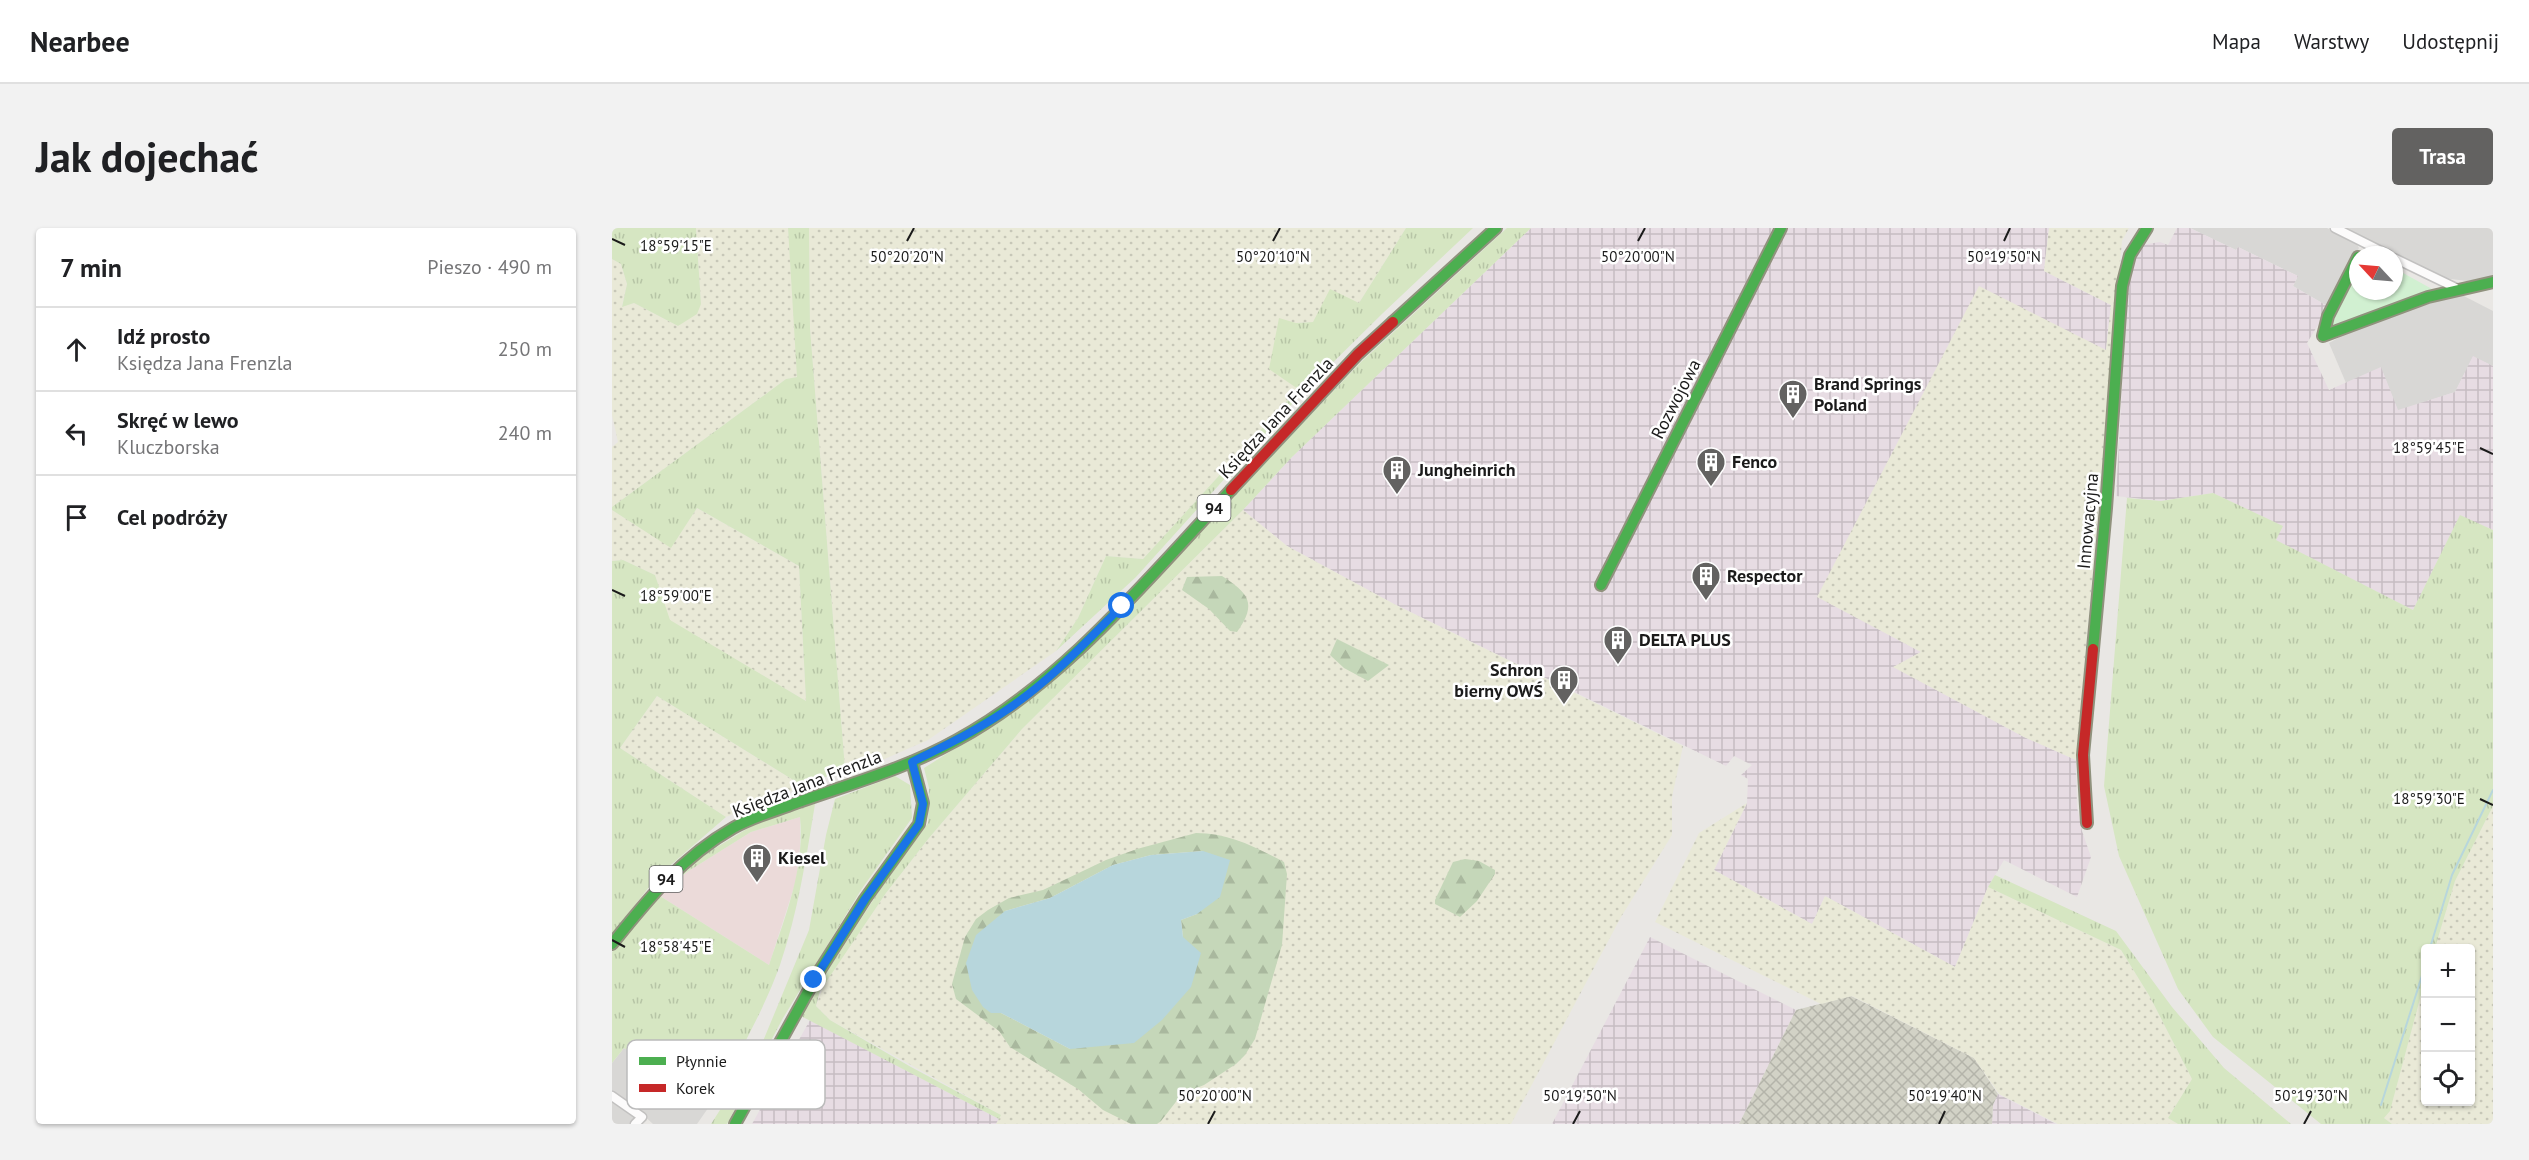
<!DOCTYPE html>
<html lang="pl">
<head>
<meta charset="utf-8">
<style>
	body { margin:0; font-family:"PT Sans",sans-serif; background:#f2f2f2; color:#202124 }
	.controls { position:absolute; right:18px; bottom:18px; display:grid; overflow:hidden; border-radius:6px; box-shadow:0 2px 4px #0004 }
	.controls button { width:54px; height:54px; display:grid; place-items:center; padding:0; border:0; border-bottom:2px solid #e0e0e0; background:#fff; color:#202124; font:30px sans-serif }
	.compass { position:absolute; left:1737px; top:18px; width:54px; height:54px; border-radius:50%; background:#fff; box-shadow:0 2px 4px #0004; rotate:296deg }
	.stop { position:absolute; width:18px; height:18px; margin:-14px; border:4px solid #1a73e8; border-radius:50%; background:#fff }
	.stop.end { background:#1a73e8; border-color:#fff; box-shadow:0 2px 6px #0008 }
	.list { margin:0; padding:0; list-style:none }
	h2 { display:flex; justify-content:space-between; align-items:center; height:78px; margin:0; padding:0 24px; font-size:26px }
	h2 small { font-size:20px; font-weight:400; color:#757577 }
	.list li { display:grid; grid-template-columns:39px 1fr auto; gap:18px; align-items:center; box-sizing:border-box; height:84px; padding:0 24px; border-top:2px solid #e0e0e0 }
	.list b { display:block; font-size:22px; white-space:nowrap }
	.list p { margin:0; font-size:20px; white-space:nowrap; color:#757577 }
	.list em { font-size:20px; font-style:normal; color:#757577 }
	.icon { flex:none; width:33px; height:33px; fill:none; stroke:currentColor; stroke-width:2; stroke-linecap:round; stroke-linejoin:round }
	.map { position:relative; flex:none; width:1881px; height:896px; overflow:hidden; border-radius:6px }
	header { display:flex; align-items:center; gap:36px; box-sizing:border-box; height:84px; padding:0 30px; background:#fff; border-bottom:2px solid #e0e0e0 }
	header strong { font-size:28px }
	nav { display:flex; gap:33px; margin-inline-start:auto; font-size:21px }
	.intro { display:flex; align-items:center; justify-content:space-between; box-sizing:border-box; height:144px; padding:0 36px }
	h1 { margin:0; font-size:42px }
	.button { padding:15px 27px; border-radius:6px; background:#636261; color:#fff; font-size:21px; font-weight:700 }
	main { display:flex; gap:36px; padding:0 36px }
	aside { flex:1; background:#fff; border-radius:6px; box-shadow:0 2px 4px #0004 }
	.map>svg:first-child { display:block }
</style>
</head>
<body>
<header>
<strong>Nearbee</strong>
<nav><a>Mapa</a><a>Warstwy</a><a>Udostępnij</a></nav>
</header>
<div class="intro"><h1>Jak dojechać</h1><a class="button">Trasa</a></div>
<main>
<aside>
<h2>7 min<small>Pieszo · 490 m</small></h2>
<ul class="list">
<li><svg class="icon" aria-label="ahead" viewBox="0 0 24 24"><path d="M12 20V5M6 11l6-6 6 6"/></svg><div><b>Idź prosto</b><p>Księdza Jana Frenzla</p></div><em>250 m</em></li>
<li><svg class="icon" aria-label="left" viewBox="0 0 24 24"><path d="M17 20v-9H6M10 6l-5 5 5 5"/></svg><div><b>Skręć w lewo</b><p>Kluczborska</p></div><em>240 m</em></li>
<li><svg class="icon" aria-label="arrive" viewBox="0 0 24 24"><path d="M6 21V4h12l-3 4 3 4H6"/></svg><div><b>Cel podróży</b></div></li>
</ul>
</aside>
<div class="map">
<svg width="1881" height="896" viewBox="0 0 1881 896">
	<defs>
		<pattern id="industrial-grid" width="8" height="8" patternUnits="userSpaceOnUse" patternTransform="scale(1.5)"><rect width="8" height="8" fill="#e7dce3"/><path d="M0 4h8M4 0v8" fill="none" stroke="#c6bcc2"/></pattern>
		<pattern id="construction-cross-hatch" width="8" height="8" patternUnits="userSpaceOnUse" patternTransform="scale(1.5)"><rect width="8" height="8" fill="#d2d2c6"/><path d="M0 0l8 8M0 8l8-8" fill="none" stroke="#b4b4aa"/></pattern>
		<pattern id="farmland-dots" width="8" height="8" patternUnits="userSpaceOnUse" patternTransform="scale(1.5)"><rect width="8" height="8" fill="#e9e9d7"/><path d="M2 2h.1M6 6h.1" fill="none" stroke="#c7c7b8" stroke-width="1.8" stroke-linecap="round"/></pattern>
		<pattern id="grass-tufts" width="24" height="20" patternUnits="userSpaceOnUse" patternTransform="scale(1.5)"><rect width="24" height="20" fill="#d6e6c2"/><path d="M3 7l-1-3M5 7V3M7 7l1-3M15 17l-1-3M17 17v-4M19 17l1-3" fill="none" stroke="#b7c5a6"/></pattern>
		<pattern id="forest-firs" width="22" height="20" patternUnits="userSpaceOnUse" patternTransform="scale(1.5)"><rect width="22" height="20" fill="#c5d7b9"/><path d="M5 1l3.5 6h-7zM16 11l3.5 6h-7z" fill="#a9b89e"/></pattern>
	</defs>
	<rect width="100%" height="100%" fill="#e9e7e4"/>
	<g fill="#d8d7d5">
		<polygon points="1578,0 1715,0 1745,16 1747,20 1717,79 1681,58 1686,48 1626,19 1624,22"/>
		<polygon points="1731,0 1881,0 1881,49 1855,53 1831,50"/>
		<polygon points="1848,66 1881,83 1881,138 1861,129 1843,164 1786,183 1769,140 1734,155 1717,115 1748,98"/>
		<polygon points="12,820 60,851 101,873 85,896 41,896 29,885 18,896 0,896 0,835"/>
	</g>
	<polygon fill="#ebdad9" points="188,589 188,619 184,653 157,737 48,668 75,644 139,604"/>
	<g fill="url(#industrial-grid)">
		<polygon points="919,0 1437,0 1432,43 1499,77 1494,122 1205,368 1309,424 1282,439 1412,509 1464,532 1465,579 1470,603 1479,629 1465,669 1392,632 1376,659 1343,739 1213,668 1200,696 1102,642 1135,575 1136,551 1129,547 1140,537 1122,528 1114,538 782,376 675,318 631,282 680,229"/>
		<polygon points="1565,0 1578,0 1624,22 1626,19 1686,48 1681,58 1717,79 1695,115 1717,162 1769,139 1786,182 1843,164 1861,128 1881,138 1881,302 1848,288 1801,382 1663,312 1670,298 1601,265 1549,273 1504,268 1516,47 1522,28 1529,17 1548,14 1556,17"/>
		<polygon points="1038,709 1184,782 1127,896 940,896"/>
		<polygon points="198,792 387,891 384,896 140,896"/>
		<polygon points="1386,866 1444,896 1380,896 1381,877"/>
	</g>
	<polygon fill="url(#construction-cross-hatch)" points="1239,768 1362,830 1386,866 1381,877 1380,896 1127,896 1184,782"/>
	<g fill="url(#farmland-dots)">
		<polygon points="84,0 176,0 186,149 174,151 0,279 0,219 6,214 0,187 0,31 9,36 15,56 10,78 22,75 66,98 89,76"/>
		<polygon points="197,0 794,0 747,75 741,73 701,94 684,95 686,161 531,331 494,328 466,390 444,423 316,512 252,540 233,541 198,100"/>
		<polygon points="1437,0 1517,0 1510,13 1464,532 1412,509 1281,439 1309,424 1205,369 1367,58 1494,122 1499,77 1432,43"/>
		<polygon points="85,280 187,338 194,473 57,392 43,347 11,332 0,333 0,282 59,319"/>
		<polygon points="631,282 675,318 782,376 1071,518 1060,569 1060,607 1009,689 899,896 384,896 389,887 218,792 204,778 212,756 274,665 317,610 410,501"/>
		<polygon points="45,468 191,558 114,589 8,520"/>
		<polygon points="1135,575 1102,642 1200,696 1213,668 1343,739 1376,659 1509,722 1538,769 1580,851 1556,890 1566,896 1446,896 1387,866 1362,830 1240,768 1209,776 1043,694 1087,605"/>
		<polygon points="1881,578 1881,896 1780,896 1771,889 1778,882 1813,752 1814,874 1858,874 1858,720 1823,720 1843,653"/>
	</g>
	<g fill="url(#grass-tufts)" fill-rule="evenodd">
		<polygon points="0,0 84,0 89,76 85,86 66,98 22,75 10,79 15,56 9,36 0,31"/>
		<polygon points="176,0 197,0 198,100 233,541 191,558 45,468 8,520 114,589 45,649 0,706 0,333 11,332 43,347 58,392 194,473 187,338 85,280 59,320 0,282 0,279 174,151 185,149"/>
		<polygon points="794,0 861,0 771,85 689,166 524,349 444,423 466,390 494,328 531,331 686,161 657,141 667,90 684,95 701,94 718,61 747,75"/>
		<path d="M895 0H919L680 229 631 282 410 501 317 610 274 665 208 763 204 778 218 792 299 839 389 887 387 891 187 787 267 663 316 595 317 560 312 540C372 503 429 465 480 417L749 134Z"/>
		<polygon points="1601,265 1671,298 1664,312 1801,382 1848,287 1881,302 1881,578 1843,653 1823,720 1814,720 1813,752 1778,883 1772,890 1780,896 1709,896 1601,809 1566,761 1507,628 1492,558 1515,270 1549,273"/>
		<polygon points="283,548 298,557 300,590 249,662 171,790 115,896 99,896 149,818 197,702 214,607 223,571"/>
		<path d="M203 576C194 631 186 684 168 737 151 784 125 829 101 873L59 851 12 820 0 835V724L46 666 72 639 138 599 187 579ZM188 589C193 641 173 689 157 737L48 668 75 644 139 604Z"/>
		<polygon points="1383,647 1504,703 1560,779 1612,840 1679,896 1566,896 1556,890 1580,851 1538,769 1509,722 1376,659"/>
	</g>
	<g fill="url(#forest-firs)" fill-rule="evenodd">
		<path d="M610 348C636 365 646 375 625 404L618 403 597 381 570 362 575 349Z"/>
		<polygon points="725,411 777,437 756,453 732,440 718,427"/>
		<path d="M584 605C617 605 643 619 672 634L675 646 670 717 643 811 633 827 624 836 592 857 570 866 549 893 545 896H519L491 882 466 861 398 819 387 803 344 771 340 756 353 709 364 691 376 682 397 670 431 662 494 632 525 621ZM591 623 585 686 569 692 571 709 458 821 389 785 393 683 438 670 501 637 539 627Z"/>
		<polygon points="853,631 867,633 883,642 883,646 865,673 848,689 823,676 823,672 841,634"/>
	</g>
	<polygon fill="#d1f0d1" points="1746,37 1746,63 1782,63 1782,40 1820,61 1717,101 1718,93"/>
	<polygon fill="#b7d6dc" points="591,623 618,632 608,669 585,686 569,692 571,709 589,725 579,759 550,792 522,815 458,821 389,785 379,785 371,779 360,762 354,735 364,707 393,683 438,670 501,637 539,627"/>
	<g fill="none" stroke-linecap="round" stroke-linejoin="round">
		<g stroke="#b7d6dc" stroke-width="2">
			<polyline points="1818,720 1840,647 1881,562"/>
			<polyline points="1769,877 1814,735"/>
		</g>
		<g stroke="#c2c1c0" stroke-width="11">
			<g id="street">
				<polyline points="1723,0 1777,27"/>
				<polyline points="1782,30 1844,60"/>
				<polyline points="0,868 30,889 23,896"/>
			</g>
		</g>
		<g stroke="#90927d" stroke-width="14">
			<g id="fast">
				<polyline points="1746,29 1716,88 1711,108 1816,69 1881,54"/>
				<polyline points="781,94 884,0"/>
				<polyline points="989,357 1169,0"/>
				<polyline points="1481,421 1494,280 1510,58 1518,27 1535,0"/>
				<path d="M0 716C35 672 70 629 121 600 140 589 163 583 184 575 238 556 295 540 345 512 453 453 536 350 619 262"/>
				<polyline points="123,896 208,742 253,671 307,596 311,575 300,534"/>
			</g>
		</g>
		<g stroke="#90927d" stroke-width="14">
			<g id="jam">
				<polyline points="619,262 746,126 781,94"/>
				<polyline points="1475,595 1471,527 1481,421"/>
			</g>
		</g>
		<use href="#street" stroke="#fcfbfb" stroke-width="8"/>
		<use href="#fast" stroke="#4caf50" stroke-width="10"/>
		<use href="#jam" stroke="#c62828" stroke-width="10"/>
	</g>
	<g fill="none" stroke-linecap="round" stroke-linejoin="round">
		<path stroke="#1a73e8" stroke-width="8" d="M202 752 253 671 307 596 311 576 300 534C332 518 364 503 393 483 437 454 473 415 510 378"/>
	</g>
	<path fill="none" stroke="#1b1b1b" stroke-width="2" d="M0 11 13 17M295 13 302 0M661 13 668 0M1026 13 1033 0M1392 13 1398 0M1868 220 1881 226M0 362 13 368M1868 571 1881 577M0 712 13 719M596 896 603 883M961 896 968 883M1327 896 1333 883M1692 896 1699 883"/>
	<defs>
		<g id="building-pin" transform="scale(1.5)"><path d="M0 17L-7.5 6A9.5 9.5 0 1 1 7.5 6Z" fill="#636261" stroke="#fff"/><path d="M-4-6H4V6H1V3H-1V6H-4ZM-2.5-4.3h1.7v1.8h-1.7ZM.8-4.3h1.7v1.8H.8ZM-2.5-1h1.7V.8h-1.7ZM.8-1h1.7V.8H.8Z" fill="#fff"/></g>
	</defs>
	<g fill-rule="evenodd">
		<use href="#building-pin" x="1181" y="166"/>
		<use href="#building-pin" x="1099" y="234"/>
		<use href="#building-pin" x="785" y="242"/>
		<use href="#building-pin" x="1094" y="348"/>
		<use href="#building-pin" x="1006" y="412"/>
		<use href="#building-pin" x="952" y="452"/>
		<use href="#building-pin" x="145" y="630"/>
	</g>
	<g text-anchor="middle" stroke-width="5" stroke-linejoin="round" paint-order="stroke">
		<g fill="#fff" stroke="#5f5f5f" stroke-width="1.5">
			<rect x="585.5" y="267" width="33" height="26" rx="4.5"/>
			<rect x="37.5" y="638" width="33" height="26" rx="4.5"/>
		</g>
		<g font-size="16" font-weight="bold" fill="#1b1b1b">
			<text x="602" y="286">94</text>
			<text x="54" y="657">94</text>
		</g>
		<g font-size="18" font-weight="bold" fill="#1b1b1b" stroke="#fff" text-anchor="start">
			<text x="1202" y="162">Brand Springs<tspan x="1202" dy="21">Poland</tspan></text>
			<text x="1120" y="240">Fenco</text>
			<text x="806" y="248">Jungheinrich</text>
			<text x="1115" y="354">Respector</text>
			<text x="1027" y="418">DELTA PLUS</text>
			<text x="931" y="448" text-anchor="end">Schron<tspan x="931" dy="21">bierny OWŚ</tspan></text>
			<text x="166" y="636">Kiesel</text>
		</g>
		<g font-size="18" fill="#1b1b1b" stroke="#fff">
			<text transform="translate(1064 171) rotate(-63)" y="6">Rozwojowa</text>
			<text transform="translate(664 190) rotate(-47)" y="6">Księdza Jana Frenzla</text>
			<text transform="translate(1476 293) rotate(-85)" y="6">Innowacyjna</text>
			<text transform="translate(195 556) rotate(-21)" y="6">Księdza Jana Frenzla</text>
		</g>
	</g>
	<rect x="15" y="812" width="198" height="69" rx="9" fill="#fff" stroke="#bbb" stroke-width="1.5"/>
	<rect x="27" y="829" width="27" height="8" fill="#4caf50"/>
	<rect x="27" y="856" width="27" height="8" fill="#c62828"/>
	<g font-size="16" fill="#1b1b1b">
		<text x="64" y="839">Płynnie</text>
		<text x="64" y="866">Korek</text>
	</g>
	<g font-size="15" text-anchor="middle" fill="#1b1b1b" stroke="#fff" stroke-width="5" stroke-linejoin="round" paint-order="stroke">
		<text x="64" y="23">18°59'15"E</text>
		<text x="295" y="34">50°20'20"N</text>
		<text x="661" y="34">50°20'10"N</text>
		<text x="1026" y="34">50°20'00"N</text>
		<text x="1392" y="34">50°19'50"N</text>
		<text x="1817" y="225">18°59'45"E</text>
		<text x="64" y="373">18°59'00"E</text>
		<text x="1817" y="576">18°59'30"E</text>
		<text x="64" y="724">18°58'45"E</text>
		<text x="603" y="873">50°20'00"N</text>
		<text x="968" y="873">50°19'50"N</text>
		<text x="1333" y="873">50°19'40"N</text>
		<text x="1699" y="873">50°19'30"N</text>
	</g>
</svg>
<div class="controls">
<button>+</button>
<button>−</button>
<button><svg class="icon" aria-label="locate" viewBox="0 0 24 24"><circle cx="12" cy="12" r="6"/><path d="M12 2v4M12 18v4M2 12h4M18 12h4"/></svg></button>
</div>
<svg class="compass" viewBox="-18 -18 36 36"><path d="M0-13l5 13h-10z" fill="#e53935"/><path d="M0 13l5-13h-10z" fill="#757577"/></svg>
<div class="stop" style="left:510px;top:378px"></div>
<div class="stop end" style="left:202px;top:752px"></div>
</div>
</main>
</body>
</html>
